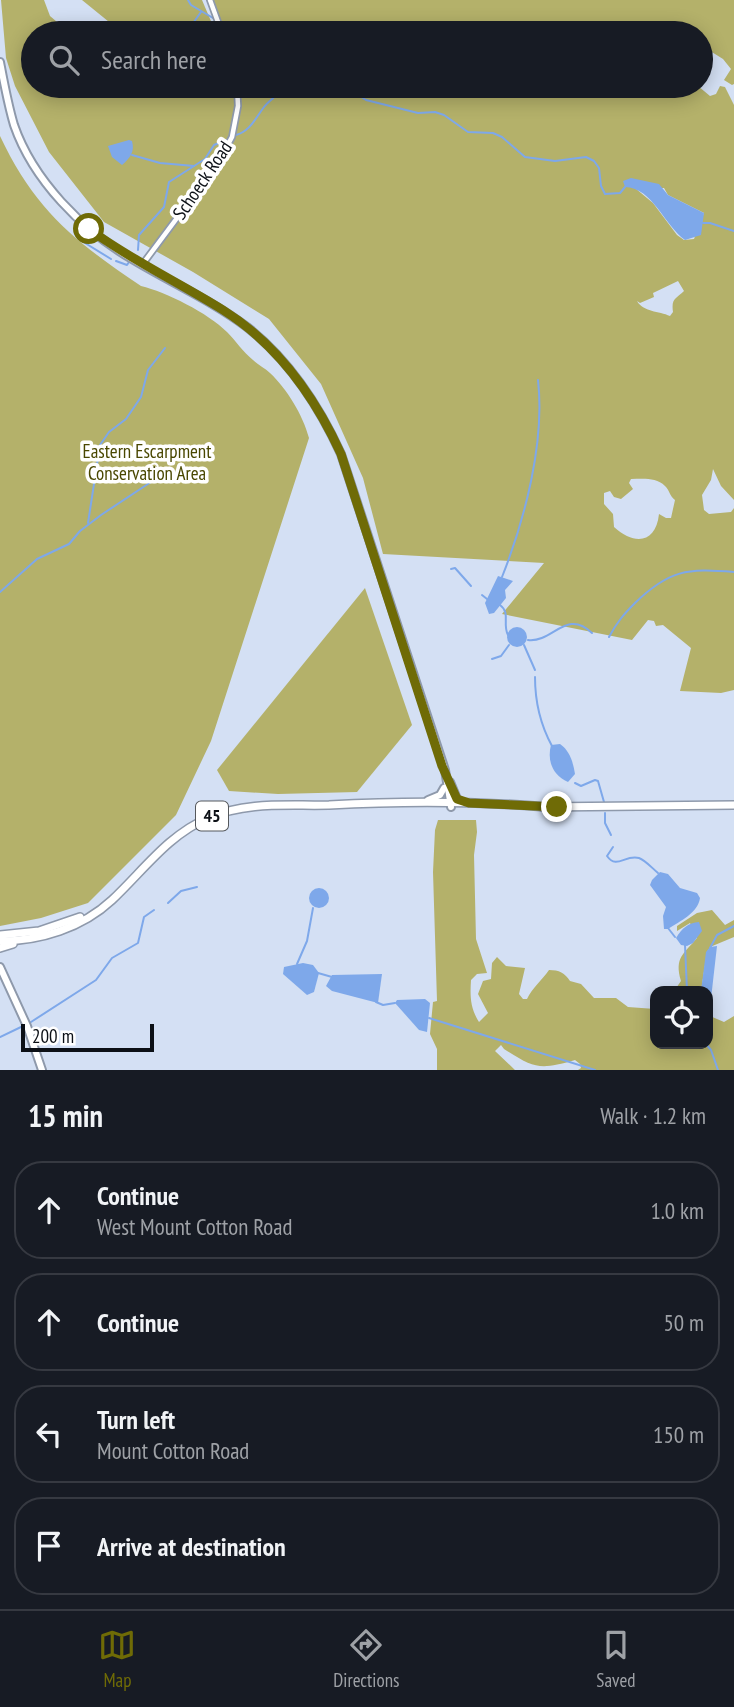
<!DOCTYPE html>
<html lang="en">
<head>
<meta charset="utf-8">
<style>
	body { margin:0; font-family:"PT Sans Narrow",sans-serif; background:#242831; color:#f1f3f6 }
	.controls { position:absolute; right:21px; bottom:21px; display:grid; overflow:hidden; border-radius:14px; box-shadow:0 4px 18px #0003 }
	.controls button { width:63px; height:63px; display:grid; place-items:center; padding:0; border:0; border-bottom:2px solid #363941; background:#171b24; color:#f1f3f6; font:35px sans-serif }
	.scale { position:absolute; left:21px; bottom:18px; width:133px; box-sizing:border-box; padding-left:7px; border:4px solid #0c1016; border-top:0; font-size:19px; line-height:24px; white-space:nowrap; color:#0c1016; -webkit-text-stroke:5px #fff; paint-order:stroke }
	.stop { position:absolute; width:21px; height:21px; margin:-16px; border:5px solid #6f6b06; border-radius:50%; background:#fff }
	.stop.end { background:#6f6b06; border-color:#fff; box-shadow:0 2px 7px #0008 }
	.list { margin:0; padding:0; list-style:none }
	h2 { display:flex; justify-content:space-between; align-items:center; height:91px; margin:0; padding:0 28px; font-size:30px }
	h2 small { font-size:23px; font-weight:400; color:#9ea1a6 }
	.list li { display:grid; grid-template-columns:46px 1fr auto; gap:21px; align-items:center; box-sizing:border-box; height:98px; margin:0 14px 14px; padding:0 14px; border:2px solid #363941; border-radius:28px }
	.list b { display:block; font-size:26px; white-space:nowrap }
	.list p { margin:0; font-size:23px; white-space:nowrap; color:#9ea1a6 }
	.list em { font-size:23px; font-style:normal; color:#9ea1a6 }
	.icon { flex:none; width:38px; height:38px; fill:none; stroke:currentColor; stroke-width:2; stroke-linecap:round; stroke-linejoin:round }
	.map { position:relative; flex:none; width:734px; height:1070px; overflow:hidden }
	.search { position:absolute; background:#171b24; box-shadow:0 4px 18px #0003; left:21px; right:21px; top:21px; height:77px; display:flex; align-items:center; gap:18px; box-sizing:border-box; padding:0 24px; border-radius:38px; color:#9ea1a6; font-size:26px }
	.sheet { height:539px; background:#171b24 }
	nav { display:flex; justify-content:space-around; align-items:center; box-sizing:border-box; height:98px; border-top:2px solid #363941; background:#171b24; font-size:19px; color:#9ea1a6 }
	nav a { display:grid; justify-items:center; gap:4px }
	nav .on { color:#6f6b06 }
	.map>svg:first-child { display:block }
</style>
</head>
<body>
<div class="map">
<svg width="734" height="1070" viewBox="0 0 734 1070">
	<rect width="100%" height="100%" fill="#d4e0f4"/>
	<g fill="#b4b16a" fill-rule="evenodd">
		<path d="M1 0H44L50 16 70 33H33V86H698L710 96 716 94 720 86 725 87 734 105V500L721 486 713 469 711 480 702 495 704 510 709 514 731 512 734 508V690L721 693 680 691 691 648 663 625 656 626 654 621 648 620 632 640 502 614 544 563 383 554 363 478 321 384 269 319 193 272 104 222 49 152 15 86 6 58ZM635 188H664L668 195 704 213 694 239 684 240 677 235 653 203ZM678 281 684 291C676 299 671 298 673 312L670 316C659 311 643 312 637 301L640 303 654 297 653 293ZM631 479C643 479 656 477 665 486 670 491 669 495 675 500L671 518H666L659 514C656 543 635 546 614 527L613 514 604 504V493L610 491 614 497 621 499 633 489 629 483Z"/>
		<polygon points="82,0 202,0 216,33 117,33 114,26"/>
		<polygon points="213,0 734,0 734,84 732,85 724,80 731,69 723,59 707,49 701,52 701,33 225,33"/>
		<path d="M0 136C35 210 74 241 141 286 166 292 208 313 227 332 236 341 243 352 253 360 258 365 265 368 270 373 287 389 303 415 309 438L211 741 176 815 88 903 41 918 0 926Z"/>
		<polygon points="365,588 412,725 357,792 278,794 229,791 217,770"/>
		<path d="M438 820H476L477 832 474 855 476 939 487 973 477 974 471 980C470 996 470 1008 479 1022L488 1013 478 994 483 981 491 979 492 963 497 957 506 966 525 968 519 994 523 999H527C532 988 542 980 549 970 559 970 565 973 570 981L581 984 594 998H616L628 1007 655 1009V1044H708L710 1016 724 1022 734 1016V1070H578L581 1068 580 1064 575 1060C540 1070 535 1069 504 1049L501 1045 495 1051 515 1070H437V1049L430 1034 433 1002 437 1001 433 872 435 830Z"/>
		<path d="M712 910 725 925 734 920V937L710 947 707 952 701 991H674L681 981C674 957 684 954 697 938L690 923 677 931V926L697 913Z"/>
	</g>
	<g fill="#7ea8ea">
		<path d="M129 140 132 141C135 152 130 158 122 165L112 157 108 146Z"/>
		<path d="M631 178 659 184 668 195 704 213 701 235 685 240C664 225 653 188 625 187L623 181Z"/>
		<polygon points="498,576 513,581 505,590 506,598 494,613 489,614 485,603"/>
		<circle cx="517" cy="637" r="10"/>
		<path d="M560 744C570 751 573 762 575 774L568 782C552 775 547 760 551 745Z"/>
		<path d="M660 872 668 874 680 888 697 893 700 898C698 913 680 921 668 929H664L663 916 666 907 650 885 652 880Z"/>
		<circle cx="319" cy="898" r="10"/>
		<path d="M699 922 702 931 693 943 687 946 681 945 676 938C682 928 688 923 699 922Z"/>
		<polygon points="717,946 708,1025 708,991 701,991 706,952 710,947"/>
		<polygon points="303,963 313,965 319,973 314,992 307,995 283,974 284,967"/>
		<polygon points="382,974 378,1003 332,991 326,986 332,975"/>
		<polygon points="425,999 430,1003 427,1032 419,1030 395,1003 397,1000"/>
	</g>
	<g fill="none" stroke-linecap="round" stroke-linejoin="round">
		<g stroke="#7ea8ea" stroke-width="2">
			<polyline points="188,0 191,5 213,18"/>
			<polyline points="222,23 237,26 250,33"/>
			<polyline points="186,33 201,12"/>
			<polyline points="344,86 366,100 418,113 435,112 444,115 468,132 493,133 502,137 525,157 555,161 586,157 594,161 599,168 601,186 605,194 620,193 625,187"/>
			<path d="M236 135C250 131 255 119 264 107 270 99 279 96 283 86"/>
			<polyline points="132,155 160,163 194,166 205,159 214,145 226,140"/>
			<polyline points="703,223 710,223 734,231"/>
			<polyline points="85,243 111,259"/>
			<polyline points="138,250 139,235 164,207 169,182 194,166"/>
			<polyline points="116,261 127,265 129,262"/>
			<polyline points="88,523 100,445 109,432 126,419 141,397 148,370 165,348"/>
			<polyline points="451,569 455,568 471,586"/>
			<path d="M502 577C525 519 545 442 538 380"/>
			<polyline points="0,592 37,559 69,544 80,531 101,515 166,472"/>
			<polyline points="482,595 487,599"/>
			<path d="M500 605C511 613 502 624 508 635"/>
			<path d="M609 637C617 622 624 614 635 603 669 570 687 568 734 572"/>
			<path d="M528 640C553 643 566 608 592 633"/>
			<polyline points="524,645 535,670"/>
			<polyline points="492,659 501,656 509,645"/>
			<path d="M535 677C535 702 540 724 552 746"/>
			<polyline points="575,783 581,786 595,780 598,781 604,802"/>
			<polyline points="605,813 605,823 611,835"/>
			<path d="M613 847 607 856C617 870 625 854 639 858 645 860 652 868 658 873"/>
			<polyline points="168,903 181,891 197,887"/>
			<polyline points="668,928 675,937"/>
			<polyline points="685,945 687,991"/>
			<polyline points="710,948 717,935 734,926"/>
			<polyline points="297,964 307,941 313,908"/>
			<polyline points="318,973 332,977"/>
			<polyline points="376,1002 383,1005 395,1003"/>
			<polyline points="429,1018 595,1070"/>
			<polyline points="31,1022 96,980 112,958 138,943 144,917 154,910"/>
			<polyline points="0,1037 21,1027"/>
			<polyline points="706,1044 711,1050 718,1070"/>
		</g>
		<g stroke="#8e99ab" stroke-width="8">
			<g id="minor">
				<polyline points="210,0 222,33"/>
				<polyline points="142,265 218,163 232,137 238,106 237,86"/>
			</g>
		</g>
		<g stroke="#8e99ab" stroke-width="10">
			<g id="secondary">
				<path d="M0 62C4 83 8 105 14 125 33 180 82 230 132 259 170 282 211 300 247 327 289 360 319 406 341 454L445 770 451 807"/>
				<polyline points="450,782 457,799 461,802"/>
				<polyline points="428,800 440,795 444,788"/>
				<polyline points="0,967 27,1026 42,1070"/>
			</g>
		</g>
		<g stroke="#8e99ab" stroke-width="10">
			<g id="primary">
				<polyline points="542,807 734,805"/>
				<polyline points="0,935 39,931 80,917"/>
				<path d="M0 941C40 941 82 928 112 900 143 871 168 835 208 818 247 801 288 806 329 805 401 801 475 801 547 807"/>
				<polyline points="0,948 13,944"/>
			</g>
		</g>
		<use href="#minor" stroke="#fff" stroke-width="4.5"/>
		<use href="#secondary" stroke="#fff" stroke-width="6"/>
		<use href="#primary" stroke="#fff" stroke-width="7"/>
	</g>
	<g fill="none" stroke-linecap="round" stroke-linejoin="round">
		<path stroke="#6f6b06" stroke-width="9" d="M89 229C131 260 178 282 223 310 277 344 315 397 341 454L442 766 457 799 469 803 557 807"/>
	</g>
	<g text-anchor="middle" stroke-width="7" stroke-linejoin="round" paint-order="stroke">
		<rect fill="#fff" stroke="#55585c" stroke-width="2" x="196" y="801.5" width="32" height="29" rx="5"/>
		<g font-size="18" font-weight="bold" fill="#0c1016">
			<text x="212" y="822">45</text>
		</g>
		<g font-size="19" fill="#0c1016" stroke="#fff">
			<text transform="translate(202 180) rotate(-56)" y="7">Schoeck Road</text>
		</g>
		<g font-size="19" fill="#494700" stroke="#fff">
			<text x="147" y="458">Eastern Escarpment<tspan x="147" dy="22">Conservation Area</tspan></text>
		</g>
	</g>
</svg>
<div class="controls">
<button><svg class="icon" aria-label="locate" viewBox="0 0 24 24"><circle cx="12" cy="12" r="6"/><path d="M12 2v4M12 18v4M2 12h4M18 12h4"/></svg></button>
</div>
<div class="scale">200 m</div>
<div class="stop" style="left:89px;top:229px"></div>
<div class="stop end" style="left:557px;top:807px"></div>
<div class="search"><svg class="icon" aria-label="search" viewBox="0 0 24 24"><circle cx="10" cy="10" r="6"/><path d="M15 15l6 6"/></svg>Search here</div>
</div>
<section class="sheet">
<h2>15 min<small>Walk · 1.2 km</small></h2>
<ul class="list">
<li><svg class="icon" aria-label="ahead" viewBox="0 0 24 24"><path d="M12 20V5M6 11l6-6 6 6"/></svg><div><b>Continue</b><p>West Mount Cotton Road</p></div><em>1.0 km</em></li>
<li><svg class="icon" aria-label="ahead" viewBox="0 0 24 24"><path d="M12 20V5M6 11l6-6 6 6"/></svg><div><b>Continue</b></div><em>50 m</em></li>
<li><svg class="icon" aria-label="left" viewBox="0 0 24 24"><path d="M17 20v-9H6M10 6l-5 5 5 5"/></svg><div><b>Turn left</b><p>Mount Cotton Road</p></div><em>150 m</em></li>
<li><svg class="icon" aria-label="arrive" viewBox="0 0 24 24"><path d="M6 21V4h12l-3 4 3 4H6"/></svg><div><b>Arrive at destination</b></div></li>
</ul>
</section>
<nav>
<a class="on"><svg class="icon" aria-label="map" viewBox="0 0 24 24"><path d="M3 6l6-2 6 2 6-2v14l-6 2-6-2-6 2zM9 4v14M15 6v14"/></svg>Map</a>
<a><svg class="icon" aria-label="directions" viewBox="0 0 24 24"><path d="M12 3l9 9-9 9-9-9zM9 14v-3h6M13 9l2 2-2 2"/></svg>Directions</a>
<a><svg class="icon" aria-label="saved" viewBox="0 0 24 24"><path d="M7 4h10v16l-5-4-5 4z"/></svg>Saved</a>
</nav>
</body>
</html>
